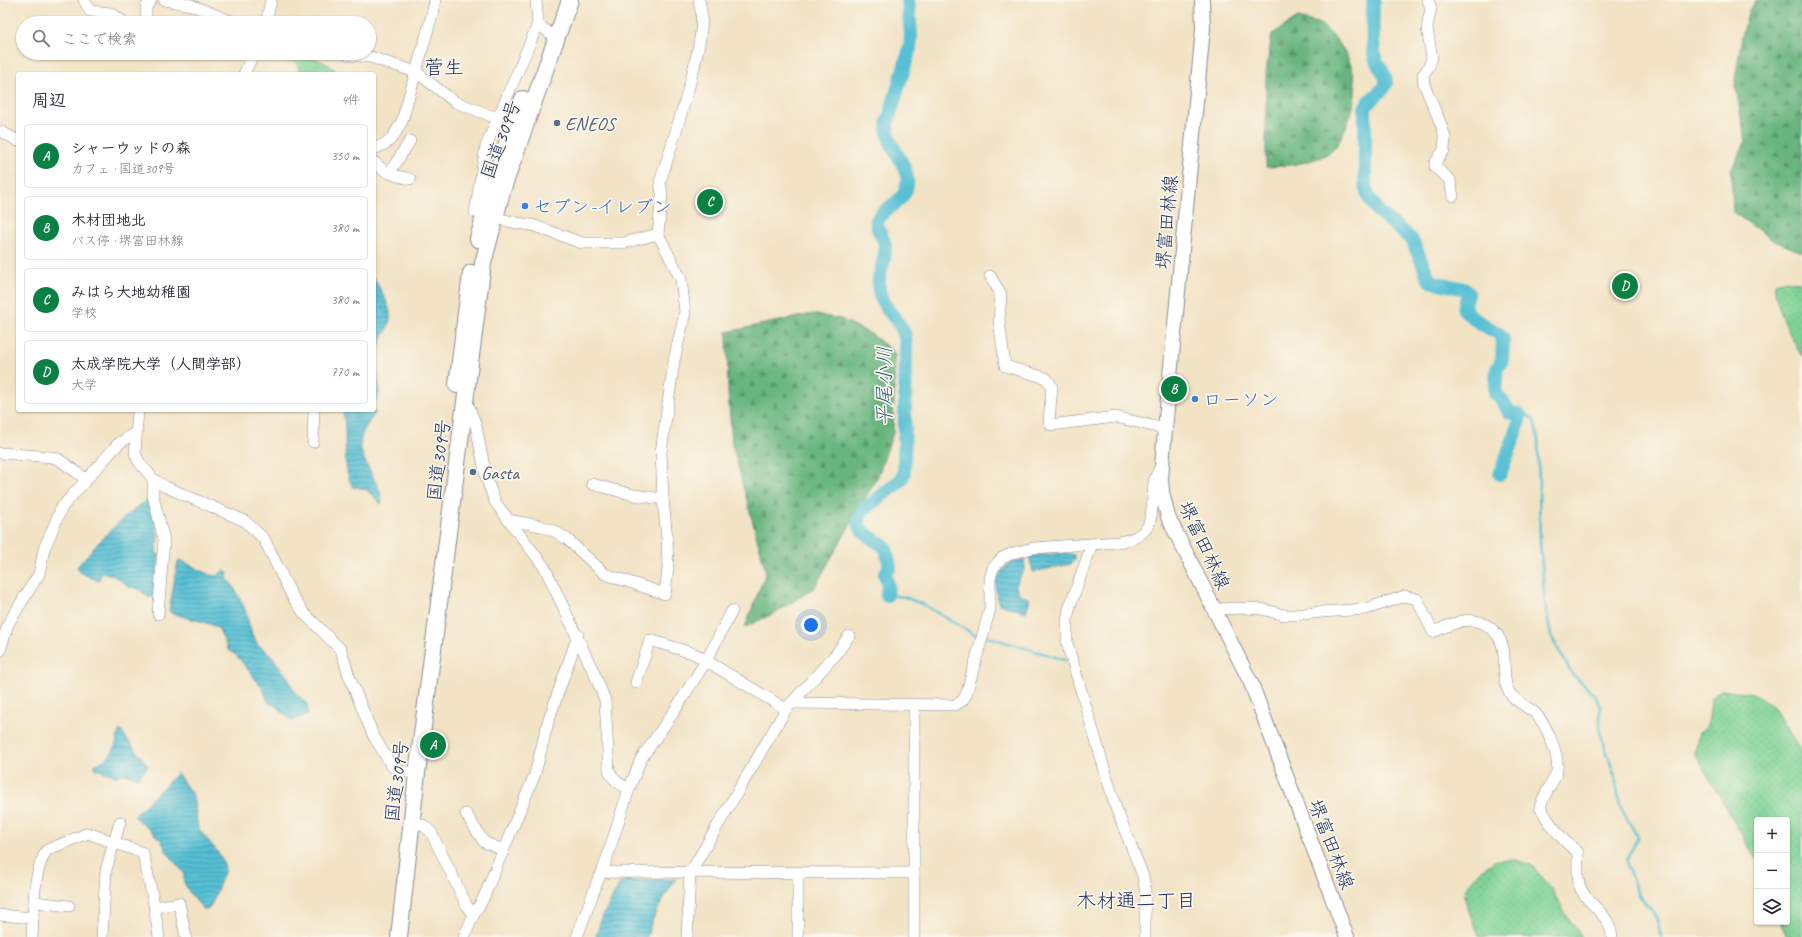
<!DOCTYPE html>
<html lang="ja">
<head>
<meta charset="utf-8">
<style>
	body { margin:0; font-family:Caveat,"Klee One",sans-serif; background:#f2f2f3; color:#2b2b33 }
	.controls { position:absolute; right:12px; bottom:12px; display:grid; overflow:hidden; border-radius:4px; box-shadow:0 1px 3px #0004 }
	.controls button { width:36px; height:36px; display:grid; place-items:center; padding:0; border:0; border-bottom:1px solid #e1e1e2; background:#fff; color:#2b2b33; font:20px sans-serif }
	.you { position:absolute; left:811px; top:625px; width:14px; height:14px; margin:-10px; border:3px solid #fff; border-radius:50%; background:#1a73e8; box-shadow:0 0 0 6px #1a73e833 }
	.badge { display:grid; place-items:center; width:26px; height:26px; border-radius:50%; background:#0b8043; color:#fff; font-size:13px; font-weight:700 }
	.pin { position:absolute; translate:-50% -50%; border:2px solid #fff; box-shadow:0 1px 4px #0006 }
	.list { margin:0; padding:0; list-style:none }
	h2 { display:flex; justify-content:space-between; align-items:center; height:52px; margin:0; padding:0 16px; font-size:17px }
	h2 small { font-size:13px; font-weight:400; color:#7c7c81 }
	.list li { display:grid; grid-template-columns:26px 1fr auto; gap:12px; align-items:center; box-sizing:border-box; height:64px; margin:0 8px 8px; padding:0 8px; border:1px solid #e1e1e2; border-radius:4px }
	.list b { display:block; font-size:15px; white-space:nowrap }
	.list p { margin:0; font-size:13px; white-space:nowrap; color:#7c7c81 }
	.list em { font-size:13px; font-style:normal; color:#7c7c81 }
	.icon { flex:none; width:22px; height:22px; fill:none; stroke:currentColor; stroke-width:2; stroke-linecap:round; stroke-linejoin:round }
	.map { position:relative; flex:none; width:1802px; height:937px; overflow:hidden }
	.search { position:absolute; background:#fff; box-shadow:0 1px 3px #0004; left:16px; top:16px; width:360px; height:44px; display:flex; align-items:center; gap:10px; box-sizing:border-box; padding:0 14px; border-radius:22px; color:#7c7c81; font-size:15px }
	.panel { position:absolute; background:#fff; box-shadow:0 1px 3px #0004; left:16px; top:72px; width:360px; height:340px; border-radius:4px }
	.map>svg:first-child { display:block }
</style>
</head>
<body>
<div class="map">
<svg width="1802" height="937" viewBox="0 0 1802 937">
	<defs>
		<pattern id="grass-dots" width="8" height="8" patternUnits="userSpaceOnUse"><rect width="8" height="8" fill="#80d396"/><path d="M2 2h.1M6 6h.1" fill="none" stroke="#6eb584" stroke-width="1.8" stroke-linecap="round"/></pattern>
		<pattern id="forest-firs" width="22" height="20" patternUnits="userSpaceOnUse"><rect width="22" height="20" fill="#68b57f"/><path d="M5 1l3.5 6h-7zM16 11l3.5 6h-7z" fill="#55946b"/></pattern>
		<pattern id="park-tufts" width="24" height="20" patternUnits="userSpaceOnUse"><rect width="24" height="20" fill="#80d396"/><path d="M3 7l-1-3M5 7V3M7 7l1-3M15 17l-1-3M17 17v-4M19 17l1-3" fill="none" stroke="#6eb584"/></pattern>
		<pattern id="water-rules" width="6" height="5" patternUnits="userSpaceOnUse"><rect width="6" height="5" fill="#57c0d4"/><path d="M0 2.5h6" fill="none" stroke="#479caf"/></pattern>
	</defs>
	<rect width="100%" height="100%" fill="#fbf7ec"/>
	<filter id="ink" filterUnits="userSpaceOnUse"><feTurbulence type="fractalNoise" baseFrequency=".025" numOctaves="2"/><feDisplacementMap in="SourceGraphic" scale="8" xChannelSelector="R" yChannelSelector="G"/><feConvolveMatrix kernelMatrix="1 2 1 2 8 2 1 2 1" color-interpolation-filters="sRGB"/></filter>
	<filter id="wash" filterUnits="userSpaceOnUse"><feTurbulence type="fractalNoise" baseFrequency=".012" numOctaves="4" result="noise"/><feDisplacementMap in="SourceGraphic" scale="16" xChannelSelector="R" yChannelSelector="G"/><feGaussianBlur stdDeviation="0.9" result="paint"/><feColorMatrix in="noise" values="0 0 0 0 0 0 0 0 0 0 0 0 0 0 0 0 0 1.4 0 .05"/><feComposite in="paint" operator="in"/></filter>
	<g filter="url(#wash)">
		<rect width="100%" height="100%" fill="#f2e3c5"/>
		<g fill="url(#grass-dots)" stroke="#4e817a">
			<path d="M1782 281 1802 282V356C1792 342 1772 298 1775 283Z"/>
			<polygon points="1721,690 1755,694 1771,704 1802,752 1802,937 1787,937 1780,922 1787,922 1787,820 1757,820 1757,861 1695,754 1699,732 1707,727 1710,712 1711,698"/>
			<path d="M1496 860H1515L1531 865 1549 885 1566 915 1582 937H1479C1476 926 1466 907 1465 898 1464 881 1484 868 1496 860Z"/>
		</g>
		<g fill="url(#forest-firs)" stroke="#42726e">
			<polygon points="1756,0 1802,0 1802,252 1774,241 1733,212 1731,170 1746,141 1741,118 1735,80 1742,36 1749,10"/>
			<path d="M1298 18C1305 20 1318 22 1324 27 1356 56 1364 90 1345 129 1342 134 1339 143 1335 148 1323 162 1283 167 1266 167V72L1272 34Z"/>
			<polygon points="812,314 841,319 871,334 895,353 893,433 878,476 814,588 779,611 745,627 766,572 732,444 728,392 727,332"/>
		</g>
		<path fill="url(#park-tufts)" stroke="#4e817a" d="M275 55C297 55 324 56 339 74H300L297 61H275Z"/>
		<g fill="url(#water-rules)" stroke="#397899">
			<path d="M374 277C379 289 389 302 390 314 392 330 375 343 376 358 376 362 376 367 376 370 377 380 385 395 374 401Z"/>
			<path d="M342 410H371L376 413C351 442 360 451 375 481 380 490 382 494 381 504L367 490 357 487 354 488C339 468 350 433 342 410Z"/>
			<path d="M150 499 158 535 156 554H159L154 596 149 598 139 589 132 587 130 588C123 582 113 573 102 573L98 581 80 572 77 567C92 549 130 508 150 499Z"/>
			<polygon points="1066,553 1074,555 1075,560 1071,564 1033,572 1029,556"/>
			<polygon points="180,560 210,575 217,576 224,570 228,572 227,579 232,584 245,609 252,635 258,645 271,655 287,676 295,692 307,704 308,714 292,721 276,706 269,703 262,687 236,655 228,650 219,629 210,624 171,613 169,611 178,561"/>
			<path d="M1024 560 1025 568C1016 584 1009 591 1030 599L1026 612 999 604C997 597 995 589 996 582 999 570 1011 560 1024 560Z"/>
			<path d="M120 730 148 766 137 779C129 773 123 773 115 777L112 774 96 769 94 765C112 758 116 749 119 731Z"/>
			<polygon points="177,773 193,796 198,828 220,855 224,864 225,870 212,903 208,909 203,909 189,892 184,882 184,873 167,852 161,840 134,816"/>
			<path d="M676 879C664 897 652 916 647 937H596L601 919 620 883 625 881Z"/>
		</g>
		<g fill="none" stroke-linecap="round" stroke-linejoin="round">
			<g stroke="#57c0d4" stroke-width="2.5">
				<polyline points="1520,415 1529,416 1534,420 1538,438 1540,542 1545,603 1551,636 1572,674 1595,695 1600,707 1600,732 1615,777 1620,806 1637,836 1636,841 1627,859 1627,865 1638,895 1651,908 1657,920 1661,937"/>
				<polyline points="887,595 905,597 924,605 975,635 980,636"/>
				<polyline points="985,636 1065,660"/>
			</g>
			<g stroke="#57c0d4" stroke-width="14">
				<path d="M1374 0 1373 4C1373 18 1371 49 1376 60 1379 68 1387 74 1386 83 1385 92 1370 96 1365 108V184L1368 196 1379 212 1412 240 1430 281 1464 289 1468 293 1464 309 1474 319 1499 334 1503 340 1502 360 1497 369 1495 393 1503 401 1509 412 1520 415 1516 433 1500 474"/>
				<path d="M887 595 888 585 885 574 890 567 886 548C872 536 850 531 863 510L901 480 904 473 906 343C905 339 905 334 903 331 897 318 884 309 880 295 875 275 886 263 885 247 885 239 875 228 877 221 882 206 910 203 907 178 905 159 887 148 887 124L910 48 911 36 908 0"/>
			</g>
		</g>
	</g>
	<g filter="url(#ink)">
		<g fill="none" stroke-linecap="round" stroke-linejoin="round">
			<g stroke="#868992" stroke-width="12">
				<g id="minor">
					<polyline points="84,0 90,11 111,13 125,23"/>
					<polyline points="164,0 191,5 236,23"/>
					<polyline points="536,0 538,24 548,32"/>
					<polyline points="1428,0 1431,8 1427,28 1432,58 1429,66 1423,75 1424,84 1442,127 1445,138 1444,150 1435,163 1435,167 1450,180 1453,196"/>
					<polyline points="146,23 146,7 151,0"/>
					<polyline points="266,23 271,0"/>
					<polyline points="538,24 486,146 475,212 516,223 532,225 582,243 623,243 658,234"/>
					<polyline points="345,53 349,55 370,57 416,72 455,102 497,118"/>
					<polyline points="244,74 254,53"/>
					<polyline points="0,131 18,141"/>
					<path d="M374 149C391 142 394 137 402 121L432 15 435 0"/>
					<path d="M374 162C384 173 396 176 410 179"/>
					<polyline points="392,169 410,141"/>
					<polyline points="990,276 1001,294 999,320 1005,366 1046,378 1052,386 1049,421 1051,425 1116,417 1165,429"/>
					<path d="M465 403 470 409 476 426 486 477 495 502 545 568 595 675 605 700 609 770C613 781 620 784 629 789"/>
					<polyline points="138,410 135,453 139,462 153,479 166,487 245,521 264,539 292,596 304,613 341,650 349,676 373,735 391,765 398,771 417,773"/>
					<polyline points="313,442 314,410"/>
					<polyline points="0,453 51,457 58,459 86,479"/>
					<polyline points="153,479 153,496 164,540 158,614"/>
					<polyline points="592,484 634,495 663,499"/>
					<path d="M508 520 541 526 554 531 567 539 605 574 665 594 668 568 667 539 663 499 661 452 674 361 685 312 681 279 658 234 662 194 660 182C671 148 682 113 691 79 697 54 706 25 699 0"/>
					<polyline points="1092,544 1070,606 1067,619 1067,643 1116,808 1143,876 1145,888 1145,937"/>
					<path d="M1215 609 1246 608 1262 609 1284 615H1294L1322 612 1366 609 1405 596 1417 599 1433 632C1442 628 1452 624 1462 621 1480 617 1499 629 1503 648 1506 661 1502 678 1508 690 1513 701 1526 705 1535 713 1546 723 1562 760 1556 774 1551 786 1544 794 1540 807 1550 825 1561 840 1578 852 1578 862 1577 874 1579 884 1585 905 1610 911 1612 937"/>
					<polyline points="0,651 8,624 39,574 44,549 62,507 118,444 136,432"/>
					<polyline points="636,683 650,640 695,654 786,709"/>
					<path d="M791 703 955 705 962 701 966 695 990 609V579L993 568 1002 558 1013 553 1033 548 1118 542C1150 537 1152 523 1153 494 1154 489 1153 483 1155 478 1156 475 1159 471 1160 467"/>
					<polyline points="914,705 914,873"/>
					<polyline points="466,814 484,842 503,850"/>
					<polyline points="411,823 423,825 431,832 466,904 473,916"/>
					<polyline points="602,873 629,789 641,759 675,710 706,661 732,611"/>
					<polyline points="35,902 69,906"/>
					<polyline points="155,907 179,903 186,937"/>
					<polyline points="0,915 33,918"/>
					<path d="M32 937C34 911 32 872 47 850L88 833 143 853 153 899 159 937"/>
					<polyline points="102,937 106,870 120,822"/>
					<polyline points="464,937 473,916 483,899 535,774 548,722 578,635"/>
					<polyline points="577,937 599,877 602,873 613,872 914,873 914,937"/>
					<polyline points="687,937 690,873 786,709 837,653 849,636"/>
					<polyline points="798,937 798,873"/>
				</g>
			</g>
			<g stroke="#868992" stroke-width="16">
				<polyline id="major" points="1202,0 1203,29 1165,429 1161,479 1162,492 1168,517 1251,683 1347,937"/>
			</g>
			<g stroke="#868992" stroke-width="18">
				<g id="highway">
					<polyline points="478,239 492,186 523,99"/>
					<polyline points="457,385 471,273"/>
					<polyline points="399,937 417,773 483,263 503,188 570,0"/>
				</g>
			</g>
			<use href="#minor" stroke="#fff" stroke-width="11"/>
			<use href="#major" stroke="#fff" stroke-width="14"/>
			<use href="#highway" stroke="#fff" stroke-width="16"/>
		</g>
	</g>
	<g fill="#5c6f8a" stroke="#fbf7ec" stroke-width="1.5">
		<circle cx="557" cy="123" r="4"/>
		<circle cx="473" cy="472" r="4"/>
	</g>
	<g fill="#3f7fe0" stroke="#fbf7ec" stroke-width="1.5">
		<circle cx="525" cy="206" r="4"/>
		<circle cx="1195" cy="399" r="4"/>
	</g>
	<g text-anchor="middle" stroke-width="3.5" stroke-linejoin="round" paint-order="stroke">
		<g font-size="19" fill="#4e5e75" stroke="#fbf7ec" text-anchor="start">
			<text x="565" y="130">ENEOS</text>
			<text x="481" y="479">Gasta</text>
		</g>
		<g font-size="19" fill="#1b2f5e" stroke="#fbf7ec">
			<text transform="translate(500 139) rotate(-70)" y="7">国道309号</text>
			<text transform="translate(1166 222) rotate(-85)" y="7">堺富田林線</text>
			<text transform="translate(438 460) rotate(-83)" y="7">国道309号</text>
			<text transform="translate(1205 545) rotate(65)" y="7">堺富田林線</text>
			<text transform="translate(396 781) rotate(-83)" y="7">国道309号</text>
			<text transform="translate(1332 844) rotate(69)" y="7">堺富田林線</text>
		</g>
		<g font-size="19" fill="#366cbe" stroke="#fbf7ec" text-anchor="start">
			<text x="533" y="213">セブン-イレブン</text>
			<text x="1203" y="406">ローソン</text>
		</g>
		<g font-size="20" fill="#1b2f5e" stroke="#fbf7ec">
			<text x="444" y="74">菅生</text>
			<text x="1136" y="907">木材通二丁目</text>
		</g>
		<g font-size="20" font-style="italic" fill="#2d5a81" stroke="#fbf7ec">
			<text transform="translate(884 386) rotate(-90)" y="7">平尾小川</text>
		</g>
	</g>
</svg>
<div class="controls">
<button>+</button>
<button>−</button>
<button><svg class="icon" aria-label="layers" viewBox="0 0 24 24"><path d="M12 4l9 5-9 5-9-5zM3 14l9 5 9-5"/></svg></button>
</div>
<div class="you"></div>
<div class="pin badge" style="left:433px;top:745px">A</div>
<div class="pin badge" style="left:1174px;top:389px">B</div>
<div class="pin badge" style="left:710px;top:202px">C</div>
<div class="pin badge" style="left:1625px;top:286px">D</div>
<div class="search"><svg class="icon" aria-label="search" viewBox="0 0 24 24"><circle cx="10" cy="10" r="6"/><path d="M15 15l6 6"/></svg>ここで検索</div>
<section class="panel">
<h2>周辺<small>4件</small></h2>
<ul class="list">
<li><span class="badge">A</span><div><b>シャーウッドの森</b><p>カフェ · 国道309号</p></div><em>350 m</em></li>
<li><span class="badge">B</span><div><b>木材団地北</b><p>バス停 · 堺富田林線</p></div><em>380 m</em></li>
<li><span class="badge">C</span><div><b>みはら大地幼稚園</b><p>学校</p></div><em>380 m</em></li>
<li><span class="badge">D</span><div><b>太成学院大学（人間学部）</b><p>大学</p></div><em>770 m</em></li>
</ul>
</section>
</div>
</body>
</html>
